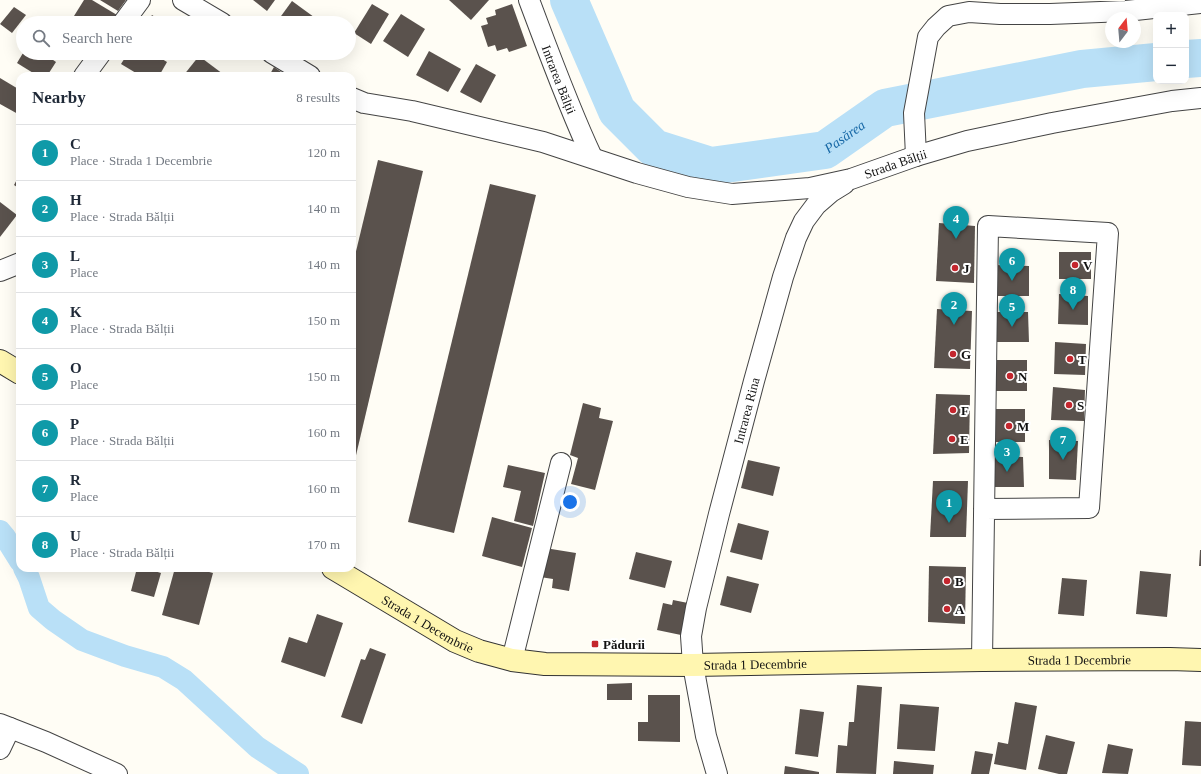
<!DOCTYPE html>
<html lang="en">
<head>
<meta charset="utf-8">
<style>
	body { margin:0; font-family:"Times New Roman",serif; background:#f6f6f7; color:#1f2937 }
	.controls { position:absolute; right:12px; top:12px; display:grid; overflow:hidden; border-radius:8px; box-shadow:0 4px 16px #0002 }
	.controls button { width:36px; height:36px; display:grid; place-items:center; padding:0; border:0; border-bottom:1px solid #e0e1e3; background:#fff; color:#1f2937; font:20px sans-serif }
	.compass { position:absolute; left:1105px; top:12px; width:36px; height:36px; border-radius:50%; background:#fff; box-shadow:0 4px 16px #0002; rotate:16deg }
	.you { position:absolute; left:570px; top:502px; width:14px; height:14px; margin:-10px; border:3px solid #fff; border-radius:50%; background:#1a73e8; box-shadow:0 0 0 6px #1a73e833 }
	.badge { display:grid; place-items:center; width:26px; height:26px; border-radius:50%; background:#7c3aed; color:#fff; font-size:13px; font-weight:700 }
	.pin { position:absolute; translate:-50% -33px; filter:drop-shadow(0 1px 2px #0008) }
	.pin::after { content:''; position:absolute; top:21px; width:14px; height:12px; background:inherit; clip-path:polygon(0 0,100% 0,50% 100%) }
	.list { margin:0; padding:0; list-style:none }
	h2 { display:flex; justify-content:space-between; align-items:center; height:52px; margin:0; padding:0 16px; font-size:17px }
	h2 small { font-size:13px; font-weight:400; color:#747a83 }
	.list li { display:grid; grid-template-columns:26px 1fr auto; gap:12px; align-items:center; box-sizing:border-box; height:56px; padding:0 16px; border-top:1px solid #e0e1e3 }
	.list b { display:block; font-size:15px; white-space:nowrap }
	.list p { margin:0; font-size:13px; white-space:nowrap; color:#747a83 }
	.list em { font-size:13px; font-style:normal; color:#747a83 }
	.icon { flex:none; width:22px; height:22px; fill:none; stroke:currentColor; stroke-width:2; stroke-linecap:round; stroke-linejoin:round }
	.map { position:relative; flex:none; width:1201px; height:774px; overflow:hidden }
	.search { position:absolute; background:#fff; box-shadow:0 4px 16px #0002; left:16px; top:16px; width:340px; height:44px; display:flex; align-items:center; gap:10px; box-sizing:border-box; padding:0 14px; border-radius:22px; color:#747a83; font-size:15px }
	.panel { position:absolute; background:#fff; box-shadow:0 4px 16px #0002; left:16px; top:72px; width:340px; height:500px; border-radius:12px }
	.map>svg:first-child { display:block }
</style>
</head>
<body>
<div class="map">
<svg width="1201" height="774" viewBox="0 0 1201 774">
	<rect width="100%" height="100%" fill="#fffdf5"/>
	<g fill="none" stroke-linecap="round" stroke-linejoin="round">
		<g stroke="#b9e0f7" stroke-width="22">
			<polyline points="0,531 5,537 20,561"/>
			<polyline points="24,568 29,578 39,608 53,620 82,640 125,656 163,667 184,680 257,747 298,774"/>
		</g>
		<g stroke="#b9e0f7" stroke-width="38">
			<path id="s1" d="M569 0 617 111 654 148 711 166 825 150 885 108 1082 69 1156 62"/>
			<polyline points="1186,59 1201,58"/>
		</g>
	</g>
	<g fill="#5a524d">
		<polygon points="84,0 92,0 117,15 112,23 86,23 74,16"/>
		<polygon points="100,0 126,0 118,11"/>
		<polygon points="253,0 275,0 267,11"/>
		<polygon points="449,0 489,0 471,20"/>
		<polygon points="292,1 318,20 316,23 276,23"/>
		<polygon points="372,4 389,14 371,44 354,33"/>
		<polygon points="512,4 527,46 509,52 507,48 497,51 495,45 488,47 481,26 488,24 486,18 496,15 495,10"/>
		<polygon points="14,7 26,15 12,33 0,24"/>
		<polygon points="401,14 425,29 408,57 383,41"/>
		<polygon points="152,15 164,23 147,23"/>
		<polygon points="333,16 343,23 328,23"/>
		<polygon points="429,51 461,69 448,92 416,75"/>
		<polygon points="23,53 43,53 56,62 47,76 38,76 17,63"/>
		<polygon points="48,53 62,53 58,59"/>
		<polygon points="128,53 152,53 167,62 159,76 141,76 121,64"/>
		<polygon points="323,53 334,53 330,58"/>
		<polygon points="199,56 223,74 221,76 183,76"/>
		<polygon points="476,64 496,75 481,103 460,92"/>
		<polygon points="274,67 287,76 269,76"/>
		<polygon points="0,78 20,90 20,110 18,114 0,104"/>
		<polygon points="378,160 423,171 353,468 352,268"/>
		<polygon points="20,174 20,189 14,185"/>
		<polygon points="490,184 536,195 454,533 408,522"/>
		<polygon points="0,202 17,215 0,237"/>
		<polygon points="939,223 975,226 974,283 936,281"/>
		<rect x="1059" y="252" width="32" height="27"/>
		<polygon points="995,265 1029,266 1029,296 994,296"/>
		<polygon points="1059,294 1088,296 1088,325 1058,324"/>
		<polygon points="937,309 972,311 970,369 934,368"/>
		<polygon points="995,312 1028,312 1029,342 994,342"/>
		<polygon points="1055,342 1086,344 1085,375 1054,374"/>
		<rect x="994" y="360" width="33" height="31"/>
		<polygon points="1053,387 1085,390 1084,421 1051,420"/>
		<polygon points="936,394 970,395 969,453 933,454"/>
		<polygon points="583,403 601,408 599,418 613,421 595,490 571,484 578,458 570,455"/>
		<polygon points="994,409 1025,409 1025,442 993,442"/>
		<polygon points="1049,440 1078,441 1076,480 1049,479"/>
		<polygon points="992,456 1023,457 1024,487 990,487"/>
		<polygon points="748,460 780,467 773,496 741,488"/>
		<polygon points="508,465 545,473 533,526 514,521 521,491 503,487"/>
		<polygon points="933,481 968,481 966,537 930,537"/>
		<polygon points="492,517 532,528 522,567 482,556"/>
		<polygon points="738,523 769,531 762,560 730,552"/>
		<polygon points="545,548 576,553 569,591 552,588 553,579 540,577"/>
		<polygon points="1200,550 1201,550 1201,566 1199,566"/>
		<polygon points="636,552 672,561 665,588 629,579"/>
		<polygon points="929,566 966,567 965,624 928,622"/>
		<polygon points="137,568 144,568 161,573 154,597 131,591"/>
		<polygon points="175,568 194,568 213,573 199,625 162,615"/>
		<polygon points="1140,571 1171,574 1167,617 1136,614"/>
		<polygon points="727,576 759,584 751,613 720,605"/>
		<polygon points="1062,578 1087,580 1084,616 1058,614"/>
		<polygon points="673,600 688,603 681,635 657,630 663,603 672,605"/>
		<polygon points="317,614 343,623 325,677 281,662 289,637 307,643"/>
		<polygon points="370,648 386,654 362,724 341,717 361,659 365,660"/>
		<polygon points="632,683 632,700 607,700 607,684"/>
		<polygon points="857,685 882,687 876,774 836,773 838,745 847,746 849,722 854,722"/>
		<polygon points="648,695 680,695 680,742 638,741 638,722 648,722"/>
		<polygon points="1015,702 1037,706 1026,770 994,764 998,742 1008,744"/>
		<polygon points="900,704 939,707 935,751 897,749"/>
		<polygon points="800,709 824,712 818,757 795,754"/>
		<polygon points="1185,721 1201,722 1201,766 1182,765"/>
		<polygon points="1046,735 1075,742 1067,774 1059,774 1038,769"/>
		<polygon points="1108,744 1133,749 1128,774 1102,773"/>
		<polygon points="975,751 993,754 989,774 971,774"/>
		<polygon points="894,761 934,765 933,774 893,774"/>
		<polygon points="785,766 819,772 819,774 784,774"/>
	</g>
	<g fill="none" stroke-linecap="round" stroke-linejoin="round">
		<g stroke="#444" stroke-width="22">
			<g id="minor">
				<polyline points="183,0 222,23"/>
				<path id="s2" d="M529 0C549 53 568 106 592 157"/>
				<polyline points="123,23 140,0"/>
				<polyline points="272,53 310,76"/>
				<polyline points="84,76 101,53"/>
				<path id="s3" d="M352 98 364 103 412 111 543 142 637 173 688 187 732 194 810 188 851 179 916 156 967 141 1052 123 1172 101 1201 98"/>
				<polyline points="916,156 914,113 928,37 936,27 948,16 969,12 1000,14 1050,14 1126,11 1201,3"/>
				<polyline points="0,271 20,263"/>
				<polyline points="512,660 561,463"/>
				<polyline points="982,660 988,226 1108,233 1089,508 984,509"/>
				<polyline points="0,724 46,742 117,774"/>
				<polyline points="0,749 10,728"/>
				<path id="s4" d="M717 774 706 736 693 665 691 636 696 608 719 514 754 381 783 277 796 238 804 221 816 205 831 192 844 184"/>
			</g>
		</g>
		<g stroke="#333" stroke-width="24">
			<g id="secondary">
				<polyline points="0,361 20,373"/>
				<path id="s5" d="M333 568 455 641 479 651 512 660 545 664 693 665 982 660 1170 659 1201 660"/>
			</g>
		</g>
		<use href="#minor" stroke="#fff" stroke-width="20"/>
		<use href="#secondary" stroke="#fff6b0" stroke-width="22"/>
	</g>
	<g fill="#c4262e" stroke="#fff" stroke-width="1.5">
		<circle cx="1075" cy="265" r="4"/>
		<circle cx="955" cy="268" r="4"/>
		<circle cx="953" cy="354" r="4"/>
		<circle cx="1070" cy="359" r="4"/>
		<circle cx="1010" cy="376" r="4"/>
		<circle cx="1069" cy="405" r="4"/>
		<circle cx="953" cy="410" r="4"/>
		<circle cx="1009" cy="426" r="4"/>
		<circle cx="952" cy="439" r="4"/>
		<circle cx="947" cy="581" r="4"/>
		<circle cx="947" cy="609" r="4"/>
		<rect x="591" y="640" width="8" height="8" rx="2"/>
	</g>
	<g text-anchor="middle" stroke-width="4" stroke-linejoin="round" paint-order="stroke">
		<g font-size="13" fill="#111" stroke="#fff">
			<text dy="5" stroke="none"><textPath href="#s2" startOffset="85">Intrarea Bălții</textPath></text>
			<text dy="5" stroke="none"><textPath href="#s3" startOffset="560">Strada Bălții</textPath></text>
			<text dy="5" stroke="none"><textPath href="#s4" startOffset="373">Intrarea Rina</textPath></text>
			<text dy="5" stroke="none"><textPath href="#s5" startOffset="110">Strada 1 Decembrie</textPath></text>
			<text dy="5" stroke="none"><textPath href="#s5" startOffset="770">Strada 1 Decembrie</textPath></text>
			<text dy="5" stroke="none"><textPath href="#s5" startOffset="446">Strada 1 Decembrie</textPath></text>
		</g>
		<g font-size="13" font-weight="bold" fill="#111" stroke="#fff" text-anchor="start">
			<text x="1083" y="270">V</text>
			<text x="963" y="273">J</text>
			<text x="961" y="359">G</text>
			<text x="1078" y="364">T</text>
			<text x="1018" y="381">N</text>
			<text x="1077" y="410">S</text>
			<text x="961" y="415">F</text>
			<text x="1017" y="431">M</text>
			<text x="960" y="444">E</text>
			<text x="955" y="586">B</text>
			<text x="955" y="614">A</text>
			<text x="603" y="649">Pădurii</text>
		</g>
		<g font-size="14" font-style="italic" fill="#1768a6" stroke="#fff">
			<text dy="5" stroke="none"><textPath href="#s1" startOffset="372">Pasărea</textPath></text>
		</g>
	</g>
</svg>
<div class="controls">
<button>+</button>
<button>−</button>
</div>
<svg class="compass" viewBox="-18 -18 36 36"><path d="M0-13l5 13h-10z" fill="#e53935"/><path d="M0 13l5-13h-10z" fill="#747a83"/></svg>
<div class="you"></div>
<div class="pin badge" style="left:949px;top:523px;background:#0f9aa8">1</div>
<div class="pin badge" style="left:954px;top:325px;background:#0f9aa8">2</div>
<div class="pin badge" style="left:1007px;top:472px;background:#0f9aa8">3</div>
<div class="pin badge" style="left:956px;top:239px;background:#0f9aa8">4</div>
<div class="pin badge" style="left:1012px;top:327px;background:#0f9aa8">5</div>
<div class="pin badge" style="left:1012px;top:281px;background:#0f9aa8">6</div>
<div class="pin badge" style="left:1063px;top:460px;background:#0f9aa8">7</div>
<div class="pin badge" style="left:1073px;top:310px;background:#0f9aa8">8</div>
<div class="search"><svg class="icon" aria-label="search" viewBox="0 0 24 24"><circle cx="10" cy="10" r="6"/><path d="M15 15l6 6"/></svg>Search here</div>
<section class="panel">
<h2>Nearby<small>8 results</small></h2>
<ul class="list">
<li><span class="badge" style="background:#0f9aa8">1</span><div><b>C</b><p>Place · Strada 1 Decembrie</p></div><em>120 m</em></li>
<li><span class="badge" style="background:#0f9aa8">2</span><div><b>H</b><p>Place · Strada Bălții</p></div><em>140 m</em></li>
<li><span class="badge" style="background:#0f9aa8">3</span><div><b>L</b><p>Place</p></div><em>140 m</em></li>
<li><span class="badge" style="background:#0f9aa8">4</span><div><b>K</b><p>Place · Strada Bălții</p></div><em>150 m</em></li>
<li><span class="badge" style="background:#0f9aa8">5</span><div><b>O</b><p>Place</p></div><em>150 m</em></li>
<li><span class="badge" style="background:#0f9aa8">6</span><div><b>P</b><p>Place · Strada Bălții</p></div><em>160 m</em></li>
<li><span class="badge" style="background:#0f9aa8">7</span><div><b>R</b><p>Place</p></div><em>160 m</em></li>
<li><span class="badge" style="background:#0f9aa8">8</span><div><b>U</b><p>Place · Strada Bălții</p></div><em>170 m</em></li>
</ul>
</section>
</div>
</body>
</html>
